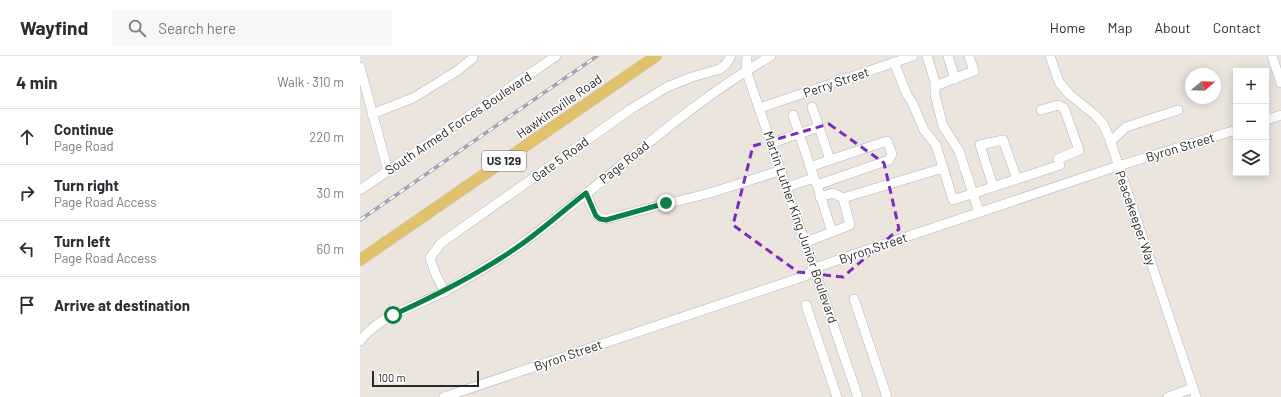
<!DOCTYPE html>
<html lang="en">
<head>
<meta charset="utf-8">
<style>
	body { margin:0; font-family:Barlow,sans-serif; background:#f7f7f7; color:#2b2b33 }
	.controls { position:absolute; right:12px; top:12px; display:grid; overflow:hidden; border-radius:0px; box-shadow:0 2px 10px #0003 }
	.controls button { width:36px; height:36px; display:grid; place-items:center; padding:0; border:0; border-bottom:1px solid #e1e1e2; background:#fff; color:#2b2b33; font:20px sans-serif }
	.compass { position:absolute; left:825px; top:12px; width:36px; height:36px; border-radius:50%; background:#fff; box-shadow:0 2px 10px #0003; rotate:71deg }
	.scale { position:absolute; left:12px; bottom:10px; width:107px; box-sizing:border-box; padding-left:4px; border:2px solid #2a2a2a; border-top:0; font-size:11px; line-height:14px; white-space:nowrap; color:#2a2a2a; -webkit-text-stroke:3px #fff; paint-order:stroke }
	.stop { position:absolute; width:12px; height:12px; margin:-9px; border:3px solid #0b8043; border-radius:50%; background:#fff }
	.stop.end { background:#0b8043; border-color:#fff; box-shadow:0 1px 4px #0008 }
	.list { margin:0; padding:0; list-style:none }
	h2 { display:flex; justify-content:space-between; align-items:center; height:52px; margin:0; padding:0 16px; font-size:17px }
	h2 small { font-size:13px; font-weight:400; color:#7c7c81 }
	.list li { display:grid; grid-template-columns:26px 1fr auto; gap:12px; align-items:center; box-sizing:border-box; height:56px; padding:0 16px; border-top:1px solid #e1e1e2 }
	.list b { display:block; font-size:15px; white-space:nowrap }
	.list p { margin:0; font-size:13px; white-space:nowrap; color:#7c7c81 }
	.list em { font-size:13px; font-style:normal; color:#7c7c81 }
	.icon { flex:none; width:22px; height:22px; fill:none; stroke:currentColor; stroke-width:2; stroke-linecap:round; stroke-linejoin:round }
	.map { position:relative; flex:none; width:921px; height:341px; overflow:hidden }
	header { display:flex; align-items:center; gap:24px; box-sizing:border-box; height:56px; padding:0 20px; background:#fff; border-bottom:1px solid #e1e1e2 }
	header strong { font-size:19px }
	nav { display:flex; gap:22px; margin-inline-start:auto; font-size:14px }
	.search { width:280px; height:36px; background:#f7f7f7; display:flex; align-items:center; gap:10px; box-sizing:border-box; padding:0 14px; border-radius:0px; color:#7c7c81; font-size:15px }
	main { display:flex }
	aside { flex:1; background:#fff }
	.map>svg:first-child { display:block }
</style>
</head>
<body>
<header>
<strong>Wayfind</strong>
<div class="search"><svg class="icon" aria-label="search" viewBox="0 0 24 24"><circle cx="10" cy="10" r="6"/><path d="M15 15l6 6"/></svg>Search here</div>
<nav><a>Home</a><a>Map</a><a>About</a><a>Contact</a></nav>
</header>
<main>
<aside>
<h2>4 min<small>Walk · 310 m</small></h2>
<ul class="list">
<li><svg class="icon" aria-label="ahead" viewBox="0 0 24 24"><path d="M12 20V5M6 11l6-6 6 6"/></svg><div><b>Continue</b><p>Page Road</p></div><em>220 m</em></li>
<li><svg class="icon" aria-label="right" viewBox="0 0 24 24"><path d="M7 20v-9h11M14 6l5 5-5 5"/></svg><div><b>Turn right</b><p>Page Road Access</p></div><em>30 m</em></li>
<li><svg class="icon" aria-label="left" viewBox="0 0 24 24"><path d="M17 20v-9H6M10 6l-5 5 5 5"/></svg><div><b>Turn left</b><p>Page Road Access</p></div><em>60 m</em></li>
<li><svg class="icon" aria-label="arrive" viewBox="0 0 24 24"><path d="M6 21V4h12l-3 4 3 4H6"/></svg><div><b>Arrive at destination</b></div></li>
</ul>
</aside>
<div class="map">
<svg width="921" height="341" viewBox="0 0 921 341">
	<rect width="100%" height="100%" fill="#ebe5de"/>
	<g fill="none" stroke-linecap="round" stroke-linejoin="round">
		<g stroke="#b1b4bc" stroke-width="10">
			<g id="minor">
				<polyline points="387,0 386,14 498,341"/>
				<polyline points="567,0 575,26 575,39 583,70 599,95 619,156"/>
				<polyline points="588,0 595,23"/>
				<polyline points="690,0 699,26 709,38 735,59 743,68 749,81 836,341"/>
				<polyline points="912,0 921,27"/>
				<polyline points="534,6 547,39 552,46 564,74 576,89 593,144 700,109"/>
				<polyline points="0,11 28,115"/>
				<polyline points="575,30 614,15 609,0"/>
				<polyline points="400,52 553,0"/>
				<polyline points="681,54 698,49 704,52 719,94 698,103"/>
				<polyline points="12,58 53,42 97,15 113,2"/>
				<polyline points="433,59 454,122"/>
				<polyline points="906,64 921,59"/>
				<polyline points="750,86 766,71 818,54"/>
				<polyline points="412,87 459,71 452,51"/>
				<polyline points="450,111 470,104"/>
				<polyline points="457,129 529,104 532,98 527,85 470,104 459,71"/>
				<polyline points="633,130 620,89 643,84 657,123"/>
				<polyline points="427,131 454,122 457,129 472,176 446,186"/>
				<polyline points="0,134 196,0"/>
				<path d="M226 137C231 147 233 163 246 163L350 137 422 114"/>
				<polyline points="460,141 473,137 483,142"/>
				<polyline points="472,176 490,169 483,142 583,112"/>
				<polyline points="85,236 76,219 70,202 81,187 271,53 307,31 332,21 360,13 366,8 371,0"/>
				<polyline points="494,243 527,341"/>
				<polyline points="446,249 477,341"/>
				<path d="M0 285C22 256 61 250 91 232 114 218 138 205 160 189 245 128 320 52 411 0"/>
				<polyline points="84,341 445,220 455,212 489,200 758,110 876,74"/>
				<polyline points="808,341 833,332"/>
			</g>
		</g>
		<g stroke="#c3c3c3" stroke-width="12">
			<polyline id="major" points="0,204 296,0"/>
		</g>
		<use href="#minor" stroke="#fff" stroke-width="9"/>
		<use href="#major" stroke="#e2c16c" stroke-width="11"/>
		<g stroke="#a1a4b2" stroke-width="3.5">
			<polyline id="rail" points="0,164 237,0"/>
		</g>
		<use href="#rail" stroke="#fff" stroke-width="2" stroke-dasharray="6" stroke-linecap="butt"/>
	</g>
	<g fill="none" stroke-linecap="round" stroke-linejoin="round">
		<path stroke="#0b8043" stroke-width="5" d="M33 259C77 239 119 218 159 190 182 174 204 154 226 137L236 160 240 163 246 164 306 147"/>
	</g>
	<path fill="none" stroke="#7b2cbf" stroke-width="3" stroke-dasharray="8 5" stroke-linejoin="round" d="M469 68 524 107 539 173 483 221 438 216 373 169 393 90Z"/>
	<g text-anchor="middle" stroke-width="3" stroke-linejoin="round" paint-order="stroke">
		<rect fill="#fff" stroke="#6a6a6a" stroke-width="1" x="122" y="95" width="44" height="20" rx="3"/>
		<g font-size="12" font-weight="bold" fill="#2a2a2a">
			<text x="144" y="109">US 129</text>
		</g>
		<g font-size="13" fill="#2a2a2a" stroke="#fff">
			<text transform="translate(476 26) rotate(-19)" y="5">Perry Street</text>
			<text transform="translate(199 50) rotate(-35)" y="5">Hawkinsville Road</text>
			<text transform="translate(98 67) rotate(-34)" y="5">South Armed Forces Boulevard</text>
			<text transform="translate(820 91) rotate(-17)" y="5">Byron Street</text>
			<text transform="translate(200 103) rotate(-36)" y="5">Gate 5 Road</text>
			<text transform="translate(264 106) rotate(-39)" y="5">Page Road</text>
			<text transform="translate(776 162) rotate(71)" y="5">Peacekeeper Way</text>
			<text transform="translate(441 171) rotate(71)" y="5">Martin Luther King Junior Boulevard</text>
			<text transform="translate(513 192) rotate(-19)" y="5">Byron Street</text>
			<text transform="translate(208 299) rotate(-19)" y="5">Byron Street</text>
		</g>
	</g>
</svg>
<div class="controls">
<button>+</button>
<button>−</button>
<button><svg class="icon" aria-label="layers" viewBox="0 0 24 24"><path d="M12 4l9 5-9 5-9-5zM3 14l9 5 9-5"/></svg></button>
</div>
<svg class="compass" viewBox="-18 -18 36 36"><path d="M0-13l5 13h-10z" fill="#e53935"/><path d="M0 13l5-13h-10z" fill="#7c7c81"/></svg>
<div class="scale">100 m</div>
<div class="stop" style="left:33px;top:259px"></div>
<div class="stop end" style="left:306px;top:147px"></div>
</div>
</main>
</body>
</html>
